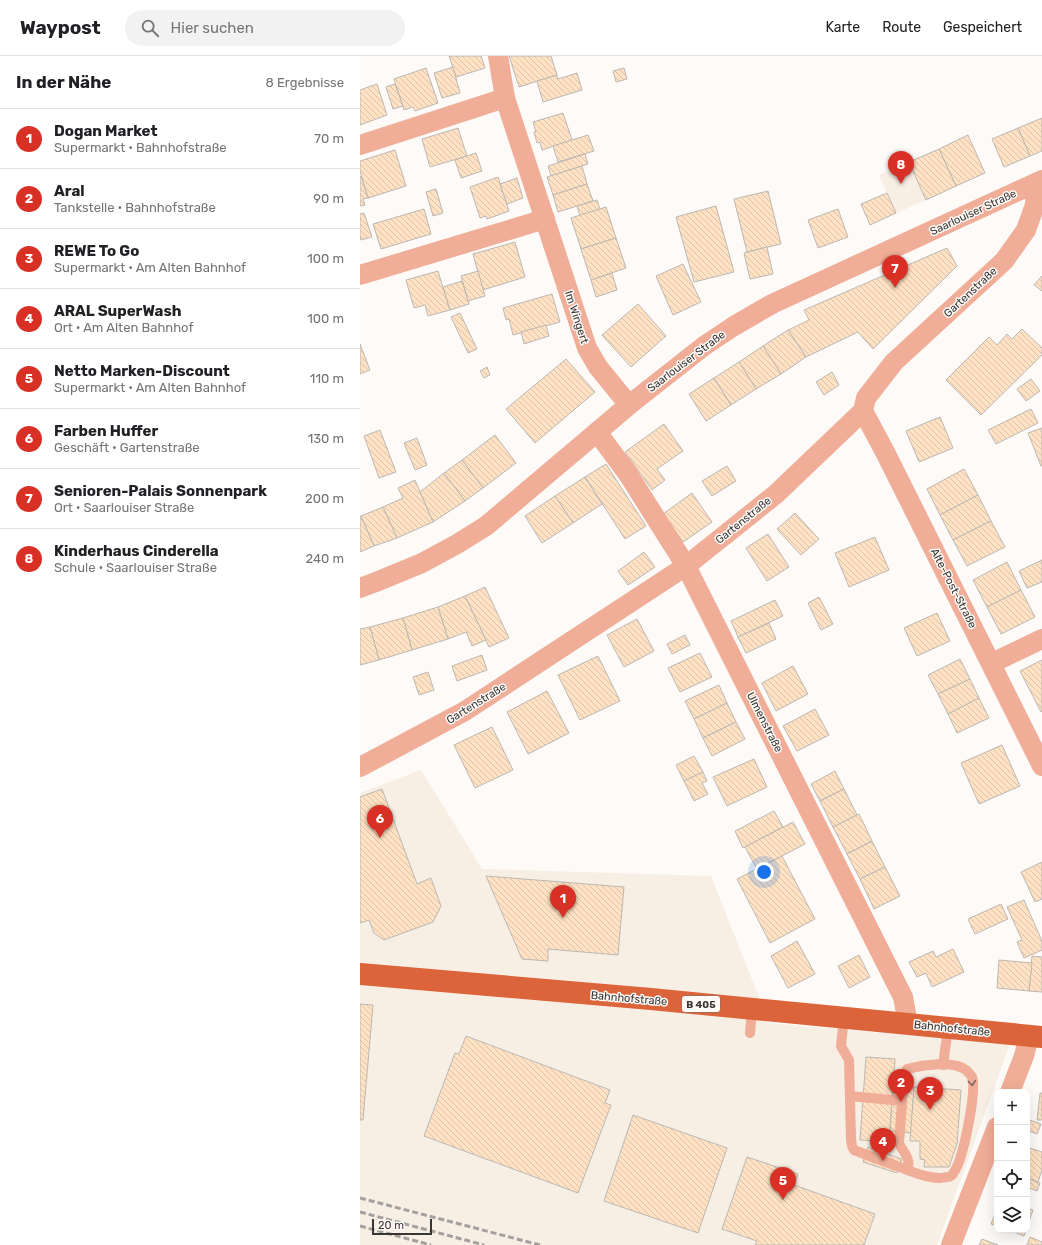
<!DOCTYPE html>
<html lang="de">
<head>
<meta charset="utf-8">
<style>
	body { margin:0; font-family:Rubik,sans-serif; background:#f2f2f2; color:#202124 }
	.controls { position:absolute; right:12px; bottom:12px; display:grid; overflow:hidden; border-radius:8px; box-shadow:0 4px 16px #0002 }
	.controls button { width:36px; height:36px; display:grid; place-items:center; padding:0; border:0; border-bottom:1px solid #e0e0e0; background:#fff; color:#202124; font:20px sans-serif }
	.scale { position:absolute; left:12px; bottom:10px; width:60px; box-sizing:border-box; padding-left:4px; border:2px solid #373634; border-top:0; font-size:11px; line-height:14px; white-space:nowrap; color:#373634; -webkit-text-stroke:3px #fefaf7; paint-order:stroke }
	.you { position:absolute; left:404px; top:816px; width:14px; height:14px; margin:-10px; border:3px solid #fff; border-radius:50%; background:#1a73e8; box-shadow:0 0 0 6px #1a73e833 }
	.badge { display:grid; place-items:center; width:26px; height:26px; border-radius:50%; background:#d93025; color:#fff; font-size:13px; font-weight:700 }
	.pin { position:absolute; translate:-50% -33px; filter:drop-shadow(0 1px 2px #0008) }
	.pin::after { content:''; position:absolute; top:21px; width:14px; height:12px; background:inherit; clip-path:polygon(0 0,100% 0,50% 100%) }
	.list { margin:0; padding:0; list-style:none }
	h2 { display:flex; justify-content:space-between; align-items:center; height:52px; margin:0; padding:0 16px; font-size:17px }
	h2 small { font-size:13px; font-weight:400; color:#757577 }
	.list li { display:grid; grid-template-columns:26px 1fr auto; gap:12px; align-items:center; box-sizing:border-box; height:60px; padding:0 16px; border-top:1px solid #e0e0e0 }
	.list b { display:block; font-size:15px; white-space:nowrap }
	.list p { margin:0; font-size:13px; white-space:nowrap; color:#757577 }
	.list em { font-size:13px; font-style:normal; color:#757577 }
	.icon { flex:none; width:22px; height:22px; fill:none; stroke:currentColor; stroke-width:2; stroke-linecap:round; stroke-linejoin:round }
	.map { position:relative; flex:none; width:682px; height:1189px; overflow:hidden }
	header { display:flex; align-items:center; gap:24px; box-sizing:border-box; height:56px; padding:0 20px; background:#fff; border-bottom:1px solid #e0e0e0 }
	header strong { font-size:19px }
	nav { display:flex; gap:22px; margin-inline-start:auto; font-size:14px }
	.search { width:280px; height:36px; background:#f2f2f2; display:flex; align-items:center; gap:10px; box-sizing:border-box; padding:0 14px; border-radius:22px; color:#757577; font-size:15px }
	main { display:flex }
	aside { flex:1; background:#fff }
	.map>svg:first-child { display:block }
</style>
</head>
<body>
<header>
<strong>Waypost</strong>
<div class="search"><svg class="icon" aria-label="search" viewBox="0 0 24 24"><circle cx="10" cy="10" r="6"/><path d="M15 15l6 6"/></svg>Hier suchen</div>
<nav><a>Karte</a><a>Route</a><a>Gespeichert</a></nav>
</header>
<main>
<aside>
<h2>In der Nähe<small>8 Ergebnisse</small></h2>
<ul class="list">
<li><span class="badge">1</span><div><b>Dogan Market</b><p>Supermarkt · Bahnhofstraße</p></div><em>70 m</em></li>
<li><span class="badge">2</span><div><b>Aral</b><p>Tankstelle · Bahnhofstraße</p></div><em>90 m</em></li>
<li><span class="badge">3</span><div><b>REWE To Go</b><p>Supermarkt · Am Alten Bahnhof</p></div><em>100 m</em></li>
<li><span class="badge">4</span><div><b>ARAL SuperWash</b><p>Ort · Am Alten Bahnhof</p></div><em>100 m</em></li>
<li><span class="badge">5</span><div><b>Netto Marken-Discount</b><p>Supermarkt · Am Alten Bahnhof</p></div><em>110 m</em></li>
<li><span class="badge">6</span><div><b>Farben Huffer</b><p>Geschäft · Gartenstraße</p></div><em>130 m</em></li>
<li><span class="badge">7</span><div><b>Senioren-Palais Sonnenpark</b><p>Ort · Saarlouiser Straße</p></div><em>200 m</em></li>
<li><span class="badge">8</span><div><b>Kinderhaus Cinderella</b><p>Schule · Saarlouiser Straße</p></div><em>240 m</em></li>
</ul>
</aside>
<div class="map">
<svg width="682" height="1189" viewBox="0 0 682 1189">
	<defs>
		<pattern id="building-back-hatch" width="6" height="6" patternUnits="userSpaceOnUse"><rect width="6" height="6" fill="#ffe1c3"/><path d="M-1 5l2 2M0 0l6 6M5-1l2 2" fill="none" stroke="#dbc2a8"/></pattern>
	</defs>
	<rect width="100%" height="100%" fill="#fefaf7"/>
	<g fill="#f7eee4">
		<polygon points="549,106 566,144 536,157 519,119"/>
		<polygon points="61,714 122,813 351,820 409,967 650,988 577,1189 0,1189 0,737"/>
	</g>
	<g fill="url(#building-back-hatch)" stroke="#bbb8b4">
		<polygon points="89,0 121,0 125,12 96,21"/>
		<polygon points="149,0 191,0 197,19 159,31"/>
		<polygon points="93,11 100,37 82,42 74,17"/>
		<polygon points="66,12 78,47 55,55 53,51 44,54 34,23"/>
		<polygon points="264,12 267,23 256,26 253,15"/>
		<polygon points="217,17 222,34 183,46 177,25 197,19 198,23"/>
		<polygon points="17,28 27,59 0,69 0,34"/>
		<polygon points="35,28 43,50 33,53 26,31"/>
		<polygon points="203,57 212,84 182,94 180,86 177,87 174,76 176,76 173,66"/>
		<polygon points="682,62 682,95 670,100 658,72"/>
		<polygon points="98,72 107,100 70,111 62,83"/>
		<polygon points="658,72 670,100 644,111 632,83"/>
		<polygon points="228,79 234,95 198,106 193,90"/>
		<polygon points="608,79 625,117 596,130 579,93"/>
		<polygon points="579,93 596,130 566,144 549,106"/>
		<polygon points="35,94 46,130 8,142 0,115 0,105"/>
		<polygon points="116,97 122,115 101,122 95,104"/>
		<polygon points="225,98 228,108 191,120 188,110"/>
		<polygon points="222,110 227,128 193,139 187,121"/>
		<polygon points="1,120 8,142 3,143 5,149 0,150 0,121"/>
		<polygon points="138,121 149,155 127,163 126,160 120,162 110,131"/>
		<polygon points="157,122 163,142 147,148 140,128"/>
		<polygon points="227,128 233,145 198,156 193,139"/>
		<polygon points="76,133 83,157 73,160 66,136"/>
		<polygon points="408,135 421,188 387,196 374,143"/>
		<polygon points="527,137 536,157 510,169 501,148"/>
		<polygon points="237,144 240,153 220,160 217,150"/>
		<polygon points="356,150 374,216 334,226 316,161"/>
		<polygon points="246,151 256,182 221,193 211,162"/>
		<polygon points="64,153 71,178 21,193 13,168"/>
		<polygon points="478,153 488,181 458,192 448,164"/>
		<polygon points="4,157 12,181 1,184 0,181 0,158"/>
		<polygon points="256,182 266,212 231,224 221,193"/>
		<polygon points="155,186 165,221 123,234 113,198"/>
		<polygon points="407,191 413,218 390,223 384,197"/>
		<polygon points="587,192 597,210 513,293 498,276 446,301 428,274 449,264 444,254"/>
		<polygon points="323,208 341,246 313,259 296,220"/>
		<polygon points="78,215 90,254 68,260 65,249 54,252 46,224"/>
		<polygon points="118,215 125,240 108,245 101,220"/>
		<polygon points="252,217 257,234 236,241 231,224"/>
		<polygon points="682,220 682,235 674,229"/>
		<polygon points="102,225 109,248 90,254 83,231"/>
		<polygon points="192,238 200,266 153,279 149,263 146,264 143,252"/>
		<polygon points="278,248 306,280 271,311 242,279"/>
		<polygon points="100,257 117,293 108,297 91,261"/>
		<polygon points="186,269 189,280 164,288 161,276"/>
		<polygon points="662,273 682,292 682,299 621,359 586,324 629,281 637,289 647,278 652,283"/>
		<polygon points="428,274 446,301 421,318 403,290"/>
		<polygon points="0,288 10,314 0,318"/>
		<polygon points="403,290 421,318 396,333 379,306"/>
		<polygon points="206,303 235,336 175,387 146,353"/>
		<polygon points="379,306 396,333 371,349 354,322"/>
		<polygon points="127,311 130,319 124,322 120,315"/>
		<polygon points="472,316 479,329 464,339 456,326"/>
		<polygon points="354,322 371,349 346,365 329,338"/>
		<polygon points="671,323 680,335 666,345 657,333"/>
		<polygon points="671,353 678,367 636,388 628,374"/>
		<polygon points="580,361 593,392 559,406 546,375"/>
		<polygon points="304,368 323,395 297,413 305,424 292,434 265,396"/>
		<polygon points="682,372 682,410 681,410 668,377"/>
		<polygon points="20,374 36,416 19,422 4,380"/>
		<polygon points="135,379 156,407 123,432 102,404"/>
		<polygon points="57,382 67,409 55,414 44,387"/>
		<polygon points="102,404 123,432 105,445 84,417"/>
		<polygon points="246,408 286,470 265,483 225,421"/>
		<polygon points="367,410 376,425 352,440 342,425"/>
		<polygon points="604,413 618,439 580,459 567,433"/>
		<polygon points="84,417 105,445 73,466 60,436"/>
		<polygon points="225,421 242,448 213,467 195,440"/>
		<polygon points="55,424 73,466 37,482 23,451 43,442 38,432"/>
		<polygon points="332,437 352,466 323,486 303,458"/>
		<polygon points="618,439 631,465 593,484 580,459"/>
		<polygon points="195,440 213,467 182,487 165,460"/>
		<polygon points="23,451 37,482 14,490 1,460"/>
		<polygon points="435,457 459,483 441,499 417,473"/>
		<polygon points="0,460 1,460 14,490 0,496"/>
		<polygon points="631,465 645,491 607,510 593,484"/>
		<polygon points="408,478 429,511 407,525 386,492"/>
		<polygon points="515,481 529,514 489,531 475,497"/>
		<polygon points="284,496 295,511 268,529 258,515"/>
		<polygon points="682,504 682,526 667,532 659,515"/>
		<polygon points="647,506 661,534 627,551 613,524"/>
		<polygon points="125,531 149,582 129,591 105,540"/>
		<polygon points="661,534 675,561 641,578 627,551"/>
		<polygon points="105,540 126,584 112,590 106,576 88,583 78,551"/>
		<polygon points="459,541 473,568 461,574 448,547"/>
		<polygon points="415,544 423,560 378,581 371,565"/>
		<polygon points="78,551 88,583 52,594 43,562"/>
		<polygon points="577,557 590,585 557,600 544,572"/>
		<polygon points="43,562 52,594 19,604 10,571"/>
		<polygon points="277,563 294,595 264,611 247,579"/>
		<polygon points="409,567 416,583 386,597 378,581"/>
		<polygon points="10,571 19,604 0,609 0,573"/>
		<polygon points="325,579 330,589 312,598 307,588"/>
		<polygon points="340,597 352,621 320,636 308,612"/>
		<polygon points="122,599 127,614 97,625 92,610"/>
		<polygon points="238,600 260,645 220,664 198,619"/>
		<polygon points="600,603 610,623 578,638 568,619"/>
		<polygon points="682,604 682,655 681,656 660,615"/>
		<polygon points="433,610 448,638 416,655 402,627"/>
		<polygon points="68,616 74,634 59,639 53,621"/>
		<polygon points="610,623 619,642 588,658 578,638"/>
		<polygon points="359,629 367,647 334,663 325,645"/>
		<polygon points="187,635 209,677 168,698 147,656"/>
		<polygon points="619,642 629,662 597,677 588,658"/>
		<polygon points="367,647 376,666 343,682 334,663"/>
		<polygon points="455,653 469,679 437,695 423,670"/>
		<polygon points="376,666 385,683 352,700 343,682"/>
		<polygon points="132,671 153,714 115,732 94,689"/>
		<polygon points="642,689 660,730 619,748 601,707"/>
		<polygon points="334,700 343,716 324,725 316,709"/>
		<polygon points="394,703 407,731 367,750 353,721"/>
		<polygon points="475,715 484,733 460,745 451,728"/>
		<polygon points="343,716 347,725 342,727 348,738 334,745 324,725"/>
		<polygon points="22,733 57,828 71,822 81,850 73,866 24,884 14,877 9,864 0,867 0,741"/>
		<polygon points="484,733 497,759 473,771 460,745"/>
		<polygon points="414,755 423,771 383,792 375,775"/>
		<polygon points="499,758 512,785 487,798 473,771"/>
		<polygon points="433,766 445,788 397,813 385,791"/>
		<polygon points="512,785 525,811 500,823 487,798"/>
		<polygon points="422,800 455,863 410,887 377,823"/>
		<polygon points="682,806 682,843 675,846 661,816"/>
		<polygon points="525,811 540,840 514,853 500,823"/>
		<polygon points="126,820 264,831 258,899 188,893 188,905 162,903"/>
		<polygon points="664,844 682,885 682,894 664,902 657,886 662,884 647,851"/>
		<polygon points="641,848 648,863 615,878 608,863"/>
		<polygon points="437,885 455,918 428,932 411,900"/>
		<polygon points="593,893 604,916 572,931 566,917 557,921 549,906 573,895 576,901"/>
		<polygon points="499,899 510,921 489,932 478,910"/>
		<polygon points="672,900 682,901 682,936 669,935"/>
		<polygon points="639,904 672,907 669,935 637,932"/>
		<polygon points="0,948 13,949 3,1064 0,1064"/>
		<polygon points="106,980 250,1034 245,1047 251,1049 218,1137 64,1080 95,997 99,998"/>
		<polygon points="506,1001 535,1003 529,1086 500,1084"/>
		<polygon points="533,1030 554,1031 551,1077 530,1075"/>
		<polygon points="554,1031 601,1034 597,1088 589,1111 564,1111 565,1104 560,1103 560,1085 550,1085"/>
		<polygon points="680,1037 682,1037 682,1064 677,1064"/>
		<polygon points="273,1059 367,1092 338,1177 244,1145"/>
		<polygon points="667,1063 681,1068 677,1078 667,1074"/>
		<polygon points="508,1091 542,1103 537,1117 503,1106"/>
		<polygon points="667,1091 682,1096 682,1114 678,1126 667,1122"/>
		<polygon points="387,1101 438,1118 434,1129 515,1158 504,1189 395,1189 397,1185 362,1173"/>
		<polygon points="667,1122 680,1127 677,1135 667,1131"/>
		<polygon points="667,1152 673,1154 667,1171"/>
		<polygon points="637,1153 637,1170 631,1168"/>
		<polygon points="648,1174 666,1174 664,1180"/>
		<polygon points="670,1181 682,1186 682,1189 667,1189"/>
		<polygon points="622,1183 638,1189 619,1189"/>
	</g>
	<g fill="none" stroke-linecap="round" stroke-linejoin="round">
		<g stroke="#f0ad97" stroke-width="10">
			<path d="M484 961 481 990 489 1004 491 1083 492 1090 494 1094C509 1100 523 1105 537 1110 551 1115 572 1125 587 1121 590 1121 593 1119 594 1116 603 1104 617 1035 612 1021 611 1019 608 1016 606 1014 594 1004 562 1009 547 1013L544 1021 539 1087C541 1093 547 1098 548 1104 549 1107 548 1111 548 1114"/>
			<polyline points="390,977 392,953"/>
			<polyline points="583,1009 588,972"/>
			<polyline points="490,1040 542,1045"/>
		</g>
		<g stroke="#f0ad97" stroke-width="20">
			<polyline points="138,0 145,42 227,292 238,311 269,349"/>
			<polyline points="0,89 145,42"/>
			<polyline points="0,219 185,163"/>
			<polyline points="503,355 525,396 682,710"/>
			<polyline points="237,376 268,418 326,510 543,941 548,968"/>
			<polyline points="0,532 16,526 62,507 97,488 126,470 269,349 344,290 374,270 412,248 682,124"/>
			<polyline points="632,607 682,583"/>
			<polyline points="0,711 105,655 326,510 416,438 503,355 506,342 534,306 644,205 666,174 675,149 676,127"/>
			<polyline points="650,1036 664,1000 669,980"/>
			<polyline points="591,1189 637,1071"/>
		</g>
		<polyline stroke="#dc643b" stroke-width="22" points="0,918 291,943 682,981"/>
		<g stroke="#a3a09e" stroke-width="3" stroke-dasharray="6 3" stroke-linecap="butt">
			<polyline points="0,1142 180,1189"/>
			<polyline points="0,1156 124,1189"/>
			<polyline points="0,1170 71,1189"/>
		</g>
	</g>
	<defs><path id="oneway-chevron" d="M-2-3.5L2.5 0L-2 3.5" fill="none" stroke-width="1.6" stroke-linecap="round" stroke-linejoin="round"/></defs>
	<use stroke="#81665c" href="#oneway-chevron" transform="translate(612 1027) rotate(85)"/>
	<g text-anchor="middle" stroke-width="3" stroke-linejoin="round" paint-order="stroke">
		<rect fill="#fefaf7" stroke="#73716e" stroke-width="1" x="322" y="940" width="38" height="16" rx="3"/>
		<g font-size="10" font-weight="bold" fill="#373634">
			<text x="341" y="952">B 405</text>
		</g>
		<g font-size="11" fill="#373634" stroke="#fefaf7">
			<text transform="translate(613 156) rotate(-25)" y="4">Saarlouiser Straße</text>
			<text transform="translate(610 236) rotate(-43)" y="4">Gartenstraße</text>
			<text transform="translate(217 261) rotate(72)" y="4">Im Wingert</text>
			<text transform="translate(326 305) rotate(-37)" y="4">Saarlouiser Straße</text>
			<text transform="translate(383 464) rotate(-39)" y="4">Gartenstraße</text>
			<text transform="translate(594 532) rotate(63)" y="4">Alte-Post-Straße</text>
			<text transform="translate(116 647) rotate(-32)" y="4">Gartenstraße</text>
			<text transform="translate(405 666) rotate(63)" y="4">Ulmenstraße</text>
			<text transform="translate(269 942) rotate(5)" y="4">Bahnhofstraße</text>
			<text transform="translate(592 972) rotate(6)" y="4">Bahnhofstraße</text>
		</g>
	</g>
</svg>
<div class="controls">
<button>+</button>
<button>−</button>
<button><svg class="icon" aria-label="locate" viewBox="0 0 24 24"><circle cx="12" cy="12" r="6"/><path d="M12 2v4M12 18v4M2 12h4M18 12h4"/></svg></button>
<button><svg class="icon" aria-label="layers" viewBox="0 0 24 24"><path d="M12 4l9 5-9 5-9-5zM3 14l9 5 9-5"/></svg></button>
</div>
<div class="scale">20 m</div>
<div class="you"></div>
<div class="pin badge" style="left:203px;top:862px">1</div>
<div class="pin badge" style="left:541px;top:1046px">2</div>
<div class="pin badge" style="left:570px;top:1054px">3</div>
<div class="pin badge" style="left:523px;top:1105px">4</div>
<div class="pin badge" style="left:423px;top:1144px">5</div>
<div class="pin badge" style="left:20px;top:782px">6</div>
<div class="pin badge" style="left:535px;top:232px">7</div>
<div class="pin badge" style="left:541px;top:128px">8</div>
</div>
</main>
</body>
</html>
